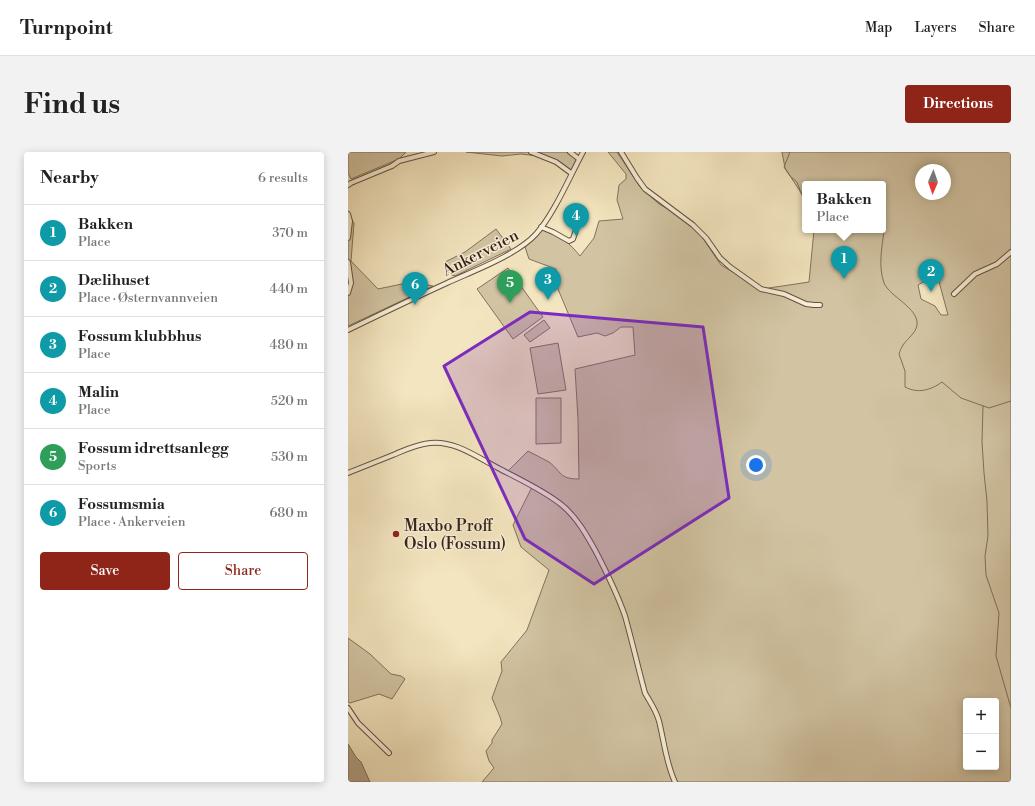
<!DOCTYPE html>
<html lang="en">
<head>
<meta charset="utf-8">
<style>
	body { margin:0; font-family:"Libre Bodoni",serif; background:#f2f2f2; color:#222 }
	.controls { position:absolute; right:12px; bottom:12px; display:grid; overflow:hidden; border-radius:4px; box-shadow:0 2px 10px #0003 }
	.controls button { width:36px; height:36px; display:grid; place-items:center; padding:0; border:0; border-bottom:1px solid #e0e0e0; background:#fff; color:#222; font:20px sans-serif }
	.compass { position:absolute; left:567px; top:12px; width:36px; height:36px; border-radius:50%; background:#fff; box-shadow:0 2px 10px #0003; rotate:182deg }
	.you { position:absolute; left:408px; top:313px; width:14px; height:14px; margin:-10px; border:3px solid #fff; border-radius:50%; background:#1a73e8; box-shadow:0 0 0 6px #1a73e833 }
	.badge { display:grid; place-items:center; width:26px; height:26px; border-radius:50%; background:#8f2418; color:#fff; font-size:13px; font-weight:700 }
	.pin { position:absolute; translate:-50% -33px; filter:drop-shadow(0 1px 2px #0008) }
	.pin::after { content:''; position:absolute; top:21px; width:14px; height:12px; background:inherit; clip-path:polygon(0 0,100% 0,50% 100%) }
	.popup { position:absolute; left:454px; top:29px; width:84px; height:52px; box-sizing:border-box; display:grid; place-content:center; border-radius:4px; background:#fff; filter:drop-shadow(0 1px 3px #0005); font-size:13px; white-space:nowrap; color:#767676 }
	.popup b { font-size:15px; color:#222 }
	.popup::after { content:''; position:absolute; left:50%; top:100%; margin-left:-8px; border:8px solid transparent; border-top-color:#fff }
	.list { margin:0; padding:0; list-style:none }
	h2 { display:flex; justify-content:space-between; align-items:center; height:52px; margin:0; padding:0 16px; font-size:17px }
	h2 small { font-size:13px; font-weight:400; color:#767676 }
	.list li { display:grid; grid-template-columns:26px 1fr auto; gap:12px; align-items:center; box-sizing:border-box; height:56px; padding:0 16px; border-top:1px solid #e0e0e0 }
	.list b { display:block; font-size:15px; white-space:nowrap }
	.list p { margin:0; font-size:13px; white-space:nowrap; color:#767676 }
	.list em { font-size:13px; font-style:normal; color:#767676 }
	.actions { display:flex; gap:8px; padding:12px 16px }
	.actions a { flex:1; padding:9px 0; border:1px solid #8f2418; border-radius:4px; text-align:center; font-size:14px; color:#8f2418 }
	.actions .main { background:#8f2418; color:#fff }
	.map { position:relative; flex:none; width:663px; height:630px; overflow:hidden; border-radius:4px }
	header { display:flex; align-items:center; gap:24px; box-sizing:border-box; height:56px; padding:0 20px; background:#fff; border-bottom:1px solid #e0e0e0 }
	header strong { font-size:19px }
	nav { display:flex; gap:22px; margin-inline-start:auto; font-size:14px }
	.intro { display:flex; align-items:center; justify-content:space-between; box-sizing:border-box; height:96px; padding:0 24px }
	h1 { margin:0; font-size:28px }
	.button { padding:10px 18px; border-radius:4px; background:#8f2418; color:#fff; font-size:14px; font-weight:700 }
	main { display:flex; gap:24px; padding:0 24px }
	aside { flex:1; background:#fff; border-radius:4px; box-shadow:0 2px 10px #0003 }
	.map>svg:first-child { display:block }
</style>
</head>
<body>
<header>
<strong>Turnpoint</strong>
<nav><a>Map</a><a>Layers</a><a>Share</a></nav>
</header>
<div class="intro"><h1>Find us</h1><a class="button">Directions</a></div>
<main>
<aside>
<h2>Nearby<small>6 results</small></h2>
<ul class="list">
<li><span class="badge" style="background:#0f9aa8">1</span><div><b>Bakken</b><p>Place</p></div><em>370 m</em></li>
<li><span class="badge" style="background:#0f9aa8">2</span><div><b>Dælihuset</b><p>Place · Østernvannveien</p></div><em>440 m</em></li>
<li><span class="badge" style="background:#0f9aa8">3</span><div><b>Fossum klubbhus</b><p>Place</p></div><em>480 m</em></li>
<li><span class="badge" style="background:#0f9aa8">4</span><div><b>Malin</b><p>Place</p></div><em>520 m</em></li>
<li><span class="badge" style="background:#2e9e5b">5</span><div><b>Fossum idrettsanlegg</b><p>Sports</p></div><em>530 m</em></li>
<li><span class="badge" style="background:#0f9aa8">6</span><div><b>Fossumsmia</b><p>Place · Ankerveien</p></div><em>680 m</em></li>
</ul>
<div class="actions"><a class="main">Save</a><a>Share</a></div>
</aside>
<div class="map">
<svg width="663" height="630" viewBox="0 0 663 630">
	<rect width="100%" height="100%" fill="#f3e5bf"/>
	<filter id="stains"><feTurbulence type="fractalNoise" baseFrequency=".005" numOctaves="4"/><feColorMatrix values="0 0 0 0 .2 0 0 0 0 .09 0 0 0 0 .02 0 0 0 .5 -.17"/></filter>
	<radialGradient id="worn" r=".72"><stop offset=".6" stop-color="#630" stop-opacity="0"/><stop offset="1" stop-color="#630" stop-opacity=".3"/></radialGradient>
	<g fill="#d2c4a3" stroke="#82725e" fill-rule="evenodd">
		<polygon points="0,0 58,0 51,7 3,27 0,21"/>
		<polygon points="118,0 180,0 190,4 173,2 154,4"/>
		<polygon points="189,0 219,0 229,7 223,18 209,8"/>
		<path d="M260 0H269L292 35 311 52 331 63 348 76 373 113 414 137 461 130 466 78H535V32H457V47L437 16 434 0H663V630H134L146 616 141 609 138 599 144 591V588L154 572 152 565 144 546 154 519 153 510 179 478 201 418 173 395 165 373 184 335 159 320 180 299C187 303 194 306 201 310 214 320 211 327 231 327L230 267 227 217 287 203 285 175H273L265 181 257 184 249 181 230 185 210 137V123L208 117 181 107 177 95 195 78C211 83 222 91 232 104L246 86 251 69 275 67 269 48 271 33 278 27V22ZM573 18H597V42H573ZM589 122 600 163H593L587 154 573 147 570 133ZM618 549H648V615H618Z"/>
		<polygon points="0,62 6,71 3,109 30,137 54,132 71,126 80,133 85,134 0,174"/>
		<polygon points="148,77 163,97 107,124 101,122 97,110 117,100"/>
		<polygon points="160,116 195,165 165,187 129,137"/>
		<polygon points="196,168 202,176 182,190 176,183"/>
		<polygon points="210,191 218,238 190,242 182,196"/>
		<polygon points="188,246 213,246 213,291 188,292"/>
		<polygon points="0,486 22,502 43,522 53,524 57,527 44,547 31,542 2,551 0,550"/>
	</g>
	<polygon fill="#b2a287" stroke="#7f6e5b" points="0,592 8,605 13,610 22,630 0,630"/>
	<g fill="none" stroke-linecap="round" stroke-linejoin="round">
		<g stroke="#7f6e5b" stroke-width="1">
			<polyline points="442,0 436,15 442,24 449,30 457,51"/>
			<path d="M535 77 536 79C534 95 530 114 536 131 542 145 571 156 569 173 568 181 559 187 555 193 553 196 552 199 551 202L557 219V235C570 242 583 238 594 230L613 246 641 256 663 249"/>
			<polyline points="635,254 634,290 636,321 639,349 640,384 637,404 638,423 651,461 648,504 663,556"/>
		</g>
		<g stroke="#635243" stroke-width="6">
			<g id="minor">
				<polyline points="183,0 208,10 223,21"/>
				<polyline points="222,0 231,7"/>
				<polyline points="273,0 289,26 297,37 345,73 358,86 372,106 382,115 413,137 436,142 458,152 466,153 472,153"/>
				<polyline points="0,33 3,31 44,14 51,9 86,0"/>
				<polyline points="0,62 2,69 0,86"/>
				<polyline points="193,75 205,80 221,89 225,87 228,78"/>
				<polyline points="0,110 3,131 0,141"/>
				<polyline points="606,142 627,122 649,112 663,100"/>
				<path d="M0 178C33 162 66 146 99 131 125 119 169 103 188 82 206 62 222 24 235 0"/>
				<path d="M0 321C15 315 30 309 45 303 57 298 69 292 82 291 106 288 129 305 150 316 169 326 199 340 215 354 229 366 238 382 247 398 258 419 269 441 277 464 284 489 290 515 297 541 302 550 308 558 311 569 316 589 318 611 327 630"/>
				<polyline points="0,556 10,571 41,601"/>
			</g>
		</g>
		<use href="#minor" stroke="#f7eed5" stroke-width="4"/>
	</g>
	<path fill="#7b2cbf" fill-opacity="0.2" stroke="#7b2cbf" stroke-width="3" stroke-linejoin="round" d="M182 160 355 175 381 346 246 432 177 387 96 214Z"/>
	<circle fill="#8f2418" stroke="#f7eed5" stroke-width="1.5" cx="48" cy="382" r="4"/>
	<g text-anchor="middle" stroke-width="3" stroke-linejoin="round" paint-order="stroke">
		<g font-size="16" fill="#33211a" stroke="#f7eed5">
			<text transform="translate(132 100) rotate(-27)" y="6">Ankerveien</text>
		</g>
		<g font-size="16" fill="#33211a" stroke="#f7eed5" text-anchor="start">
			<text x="56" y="379">Maxbo Proff<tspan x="56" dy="18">Oslo (Fossum)</tspan></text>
		</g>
	</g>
	<rect width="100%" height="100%" filter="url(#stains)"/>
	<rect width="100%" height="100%" fill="url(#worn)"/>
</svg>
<div class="controls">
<button>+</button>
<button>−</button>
</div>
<svg class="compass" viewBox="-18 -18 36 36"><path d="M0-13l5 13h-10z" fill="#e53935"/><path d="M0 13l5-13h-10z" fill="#767676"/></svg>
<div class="you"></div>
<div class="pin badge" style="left:496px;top:127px;background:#0f9aa8">1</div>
<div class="popup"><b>Bakken</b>Place</div>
<div class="pin badge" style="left:583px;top:140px;background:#0f9aa8">2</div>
<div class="pin badge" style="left:200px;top:148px;background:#0f9aa8">3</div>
<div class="pin badge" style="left:228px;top:84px;background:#0f9aa8">4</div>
<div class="pin badge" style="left:162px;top:151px;background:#2e9e5b">5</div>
<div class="pin badge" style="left:67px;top:153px;background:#0f9aa8">6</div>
</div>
</main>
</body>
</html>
